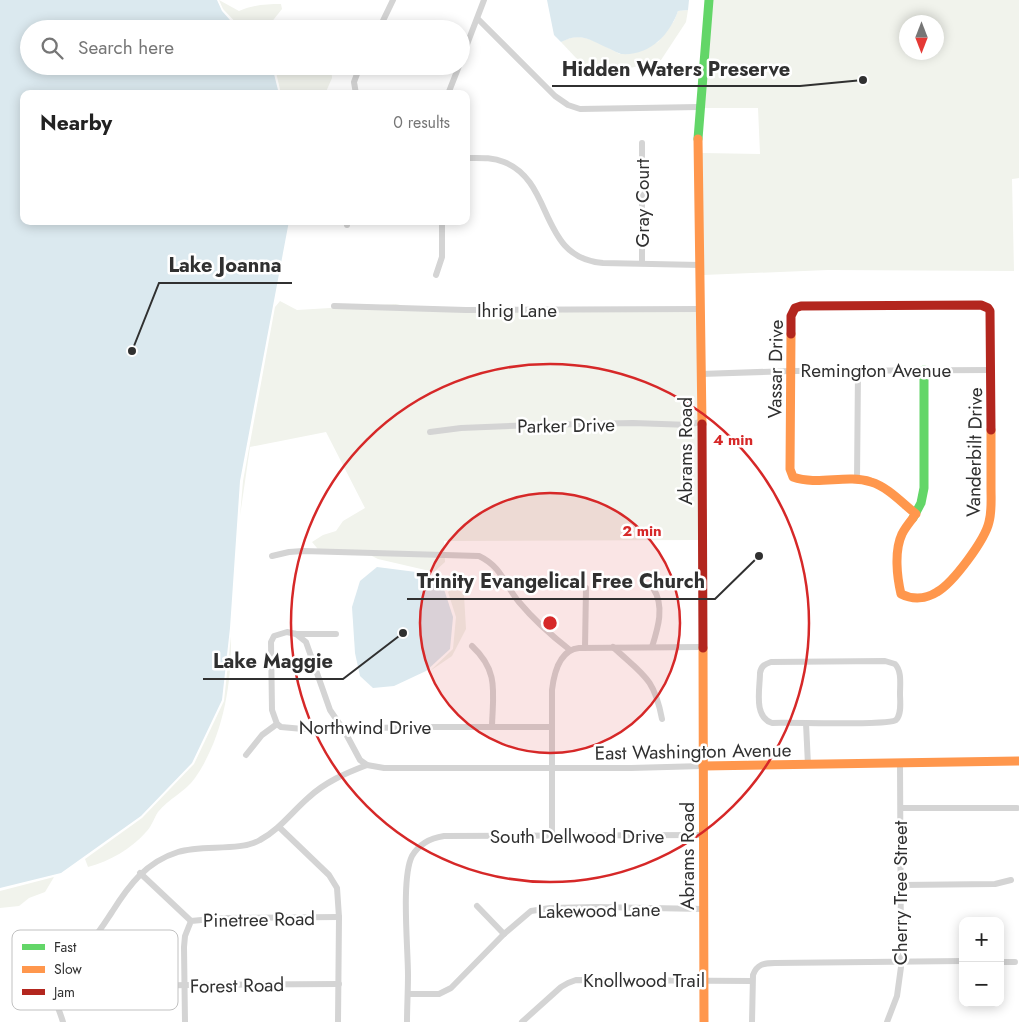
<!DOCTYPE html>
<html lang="en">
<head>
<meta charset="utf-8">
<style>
	body { margin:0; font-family:Jost,sans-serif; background:#f6f6f6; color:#222 }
	.controls { position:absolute; right:15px; bottom:15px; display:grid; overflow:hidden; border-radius:10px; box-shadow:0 2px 12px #0003 }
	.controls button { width:45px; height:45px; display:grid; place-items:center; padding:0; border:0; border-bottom:1px solid #e0e0e0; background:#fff; color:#222; font:25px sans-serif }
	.compass { position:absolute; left:899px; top:15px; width:45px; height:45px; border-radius:50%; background:#fff; box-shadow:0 2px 12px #0003; rotate:180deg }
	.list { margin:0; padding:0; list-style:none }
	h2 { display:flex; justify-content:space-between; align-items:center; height:65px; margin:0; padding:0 20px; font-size:21px }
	h2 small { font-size:16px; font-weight:400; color:#767676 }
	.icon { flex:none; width:28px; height:28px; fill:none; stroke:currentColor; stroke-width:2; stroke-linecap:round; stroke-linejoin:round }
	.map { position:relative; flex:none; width:1019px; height:1022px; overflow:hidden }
	.search { position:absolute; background:#fff; box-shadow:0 2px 12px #0003; left:20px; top:20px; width:450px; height:55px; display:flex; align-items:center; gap:12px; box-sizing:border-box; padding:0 18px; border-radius:28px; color:#767676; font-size:19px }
	.panel { position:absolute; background:#fff; box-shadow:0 2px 12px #0003; left:20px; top:90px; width:450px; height:135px; border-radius:10px }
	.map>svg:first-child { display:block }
</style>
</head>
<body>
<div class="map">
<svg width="1019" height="1022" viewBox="0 0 1019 1022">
	<rect width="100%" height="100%" fill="#fff"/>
	<g fill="#f1f3ec" fill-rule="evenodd">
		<path d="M219 0 239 11C253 5 266 4 281 4L282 9 266 29H242L223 9Z"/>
		<path d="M712 0H1019V178L1012 179 1014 271 828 270 703 275 702 153 760 154 758 108H702ZM906 22H936V52H906Z"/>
		<path d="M688 10 686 22 661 60 619 71 588 67 577 59 561 42C583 29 600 45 620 54L658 42 674 21 678 11Z"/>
		<polygon points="286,66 331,66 332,78 325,94 281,94 276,72"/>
		<polygon points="280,301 297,310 396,304 432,312 698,309 699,540 444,541 445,562 434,572 378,559 364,552 322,554 312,542 323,535 336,531 343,521 365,508 326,432 250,447 240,516 243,481 275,307"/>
		<polygon points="455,586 464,595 466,629 452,656 430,671 453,649 456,617 448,592"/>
		<path d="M231 636C232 684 223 738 195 778 185 792 168 799 158 812 154 818 152 826 146 832 131 849 110 861 88 867L85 859 142 818 194 764 224 701Z"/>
		<polygon points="54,877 45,892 29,898 19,906 0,908 0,891"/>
	</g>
	<g fill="#dbe9ef">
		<polygon points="0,0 217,0 222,11 238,29 29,29 29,66 272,66 279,94 24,94 24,221 289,221 240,481 230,628 222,700 192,763 141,816 61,873 0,888"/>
		<path d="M547 0H689L688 10 678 11C669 36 649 56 621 54 618 53 614 51 610 49 592 41 581 31 561 42L554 35Z"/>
		<polygon points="377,567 416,572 442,583 453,617 450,649 426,671 394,686 373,688 360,676 355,653 352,607 360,581"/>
	</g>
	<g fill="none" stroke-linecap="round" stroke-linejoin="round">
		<g stroke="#d4d4d4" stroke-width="6">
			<polyline points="478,19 555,96 568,105 580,109 699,107"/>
			<polyline points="379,29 393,0"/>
			<polyline points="461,60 484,0"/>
			<polyline points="356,94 354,82 360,66"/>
			<polyline points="448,94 459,66"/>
			<polyline points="642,143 642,263"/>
			<path d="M466 158C479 158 492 157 504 162 555 182 538 258 603 263L700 265"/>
			<polyline points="347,225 347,221"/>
			<polyline points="436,275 442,257 442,221"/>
			<polyline points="334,306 466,310 701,309"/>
			<polyline points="701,374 790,371 991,370"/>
			<polyline points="430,432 461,428 536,425 633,423 690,425 702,421"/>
			<polyline points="857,480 858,370"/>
			<path d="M272 556 289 552 303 551 479 556C502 567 504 584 519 602 534 620 552 636 570 650"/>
			<polyline points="296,634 306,642 330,710 345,732 360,760 367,765 384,768 631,768 703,766"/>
			<path d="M472 646C499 671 493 692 492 726"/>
			<path d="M613 647C643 675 654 677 662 719"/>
			<path d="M652 647C658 628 665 606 653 588"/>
			<polyline points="585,648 586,588"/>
			<path d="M885 661 895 664C902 671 900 684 900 694 900 701 902 714 896 720 887 726 790 722 772 723 753 717 760 688 760 673 761 666 765 664 771 662Z"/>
			<polyline points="806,723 808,765"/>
			<polyline points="277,724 281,727 303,729 432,727 552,727"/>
			<polyline points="277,724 272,710 271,642 274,636 287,632 296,634 336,634"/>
			<polyline points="246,755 262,735 277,724"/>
			<polyline points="901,808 1017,808"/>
			<polyline points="279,827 329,875 337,888 339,917 338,1022"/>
			<path d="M552 836V690C554 673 559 650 579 648L702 647"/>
			<polyline points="140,873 191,921"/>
			<polyline points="901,885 995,884 1011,880"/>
			<polyline points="477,906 504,934"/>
			<polyline points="98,934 124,970 140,981 156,986 185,985 339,984"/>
			<polyline points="1000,962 1015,962"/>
			<polyline points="408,994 439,994 451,988 504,934 531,911 550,908 596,907 704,909"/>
			<path d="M63 1022C58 1005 45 981 51 964 54 955 63 956 70 954 78 950 86 946 92 940 100 931 106 921 112 912 129 885 146 862 178 852 202 844 239 852 260 840 279 830 292 812 308 798 325 782 346 773 367 765"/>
			<polyline points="185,1022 184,947 185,936 191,921 222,918 339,917"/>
			<path d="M407 1022C407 1007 408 991 408 975 408 948 401 878 412 856 419 844 431 838 444 836L703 835"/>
			<polyline points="522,1022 561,987 568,983 576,980 752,981"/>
			<path d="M752 1022 753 975C757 964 764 963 775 963L963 961"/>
			<polyline points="887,1022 897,996 901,967 900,763"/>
		</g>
		<g stroke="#63d668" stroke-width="9">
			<polyline points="698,139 709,0"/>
			<polyline points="913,518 921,503 924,488 924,370"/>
		</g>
		<g stroke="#ff974d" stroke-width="9">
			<polyline points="698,139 702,424"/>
			<path d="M791 334 790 469 793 477C818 486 846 474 871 482 888 487 902 503 916 514"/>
			<path d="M913 518C909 523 905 528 902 534 894 551 897 577 901 594 913 600 926 599 937 592 953 583 985 540 989 522 992 511 991 499 991 488 991 468 991 449 991 430"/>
			<polyline points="703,648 704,1022"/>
			<polyline points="703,766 1019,761"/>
		</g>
		<g stroke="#b3261e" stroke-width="9">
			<polyline points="791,334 791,316 795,308 801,306 981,305 988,308 990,311 991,430"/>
			<polyline points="702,424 703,648"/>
		</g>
	</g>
	<circle cx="550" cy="623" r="130" fill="#d62828" fill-opacity=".12"/>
	<g fill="none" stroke="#d62828" stroke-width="2.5">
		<circle cx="550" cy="623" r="130"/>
		<circle cx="550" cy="623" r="259"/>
	</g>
	<g text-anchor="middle" stroke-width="5" stroke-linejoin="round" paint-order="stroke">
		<g font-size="19" fill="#303030" stroke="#fff">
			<text transform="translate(642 203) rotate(-90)" y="7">Gray Court</text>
			<text x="517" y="317">Ihrig Lane</text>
			<text transform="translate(775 369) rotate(-89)" y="7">Vassar Drive</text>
			<text x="876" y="377">Remington Avenue</text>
			<text transform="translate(566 425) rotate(-1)" y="7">Parker Drive</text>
			<text transform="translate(685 451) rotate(-90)" y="7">Abrams Road</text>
			<text transform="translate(974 452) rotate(-89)" y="7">Vanderbilt Drive</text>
			<text x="365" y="734">Northwind Drive</text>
			<text transform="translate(693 751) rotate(-1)" y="7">East Washington Avenue</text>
			<text x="577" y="843">South Dellwood Drive</text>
			<text transform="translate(687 856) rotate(-90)" y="7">Abrams Road</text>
			<text transform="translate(900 893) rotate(-90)" y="7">Cherry Tree Street</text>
			<text transform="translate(599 910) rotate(-1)" y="7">Lakewood Lane</text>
			<text transform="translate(259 919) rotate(-1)" y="7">Pinetree Road</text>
			<text x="644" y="987">Knollwood Trail</text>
			<text transform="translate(237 985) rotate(-1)" y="7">Forest Road</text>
		</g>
	</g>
	<rect x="12" y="930" width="166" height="80" rx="8" fill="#fff" stroke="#c1c1c1" stroke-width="1"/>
	<rect x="22" y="944" width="23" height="6" fill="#63d668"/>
	<rect x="22" y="966" width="23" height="7" fill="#ff974d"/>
	<rect x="22" y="989" width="23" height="6" fill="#b3261e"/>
	<g font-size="14" fill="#303030">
		<text x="54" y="952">Fast</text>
		<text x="54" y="974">Slow</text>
		<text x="54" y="997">Jam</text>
	</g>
	<circle cx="550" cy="623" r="8" fill="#d62828" stroke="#fff" stroke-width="2.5"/>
	<g font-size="15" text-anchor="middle" font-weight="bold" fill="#d62828" stroke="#fff" stroke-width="5" stroke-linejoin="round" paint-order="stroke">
		<text x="733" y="445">4 min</text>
		<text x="642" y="536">2 min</text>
	</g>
	<path fill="none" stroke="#303030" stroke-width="2" d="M863 80L800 86H552M132 351L159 283H292M759 556L715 599H407M403 633L343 679H203"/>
	<g fill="#303030" stroke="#fff" stroke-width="2">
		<circle cx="863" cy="80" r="5"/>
		<circle cx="132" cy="351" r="5"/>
		<circle cx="759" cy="556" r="5"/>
		<circle cx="403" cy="633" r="5"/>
	</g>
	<g font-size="20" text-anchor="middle" font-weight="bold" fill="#303030" stroke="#fff" stroke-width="5" stroke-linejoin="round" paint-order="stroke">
		<text x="676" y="76">Hidden Waters Preserve</text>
		<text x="225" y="272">Lake Joanna</text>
		<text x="561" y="588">Trinity Evangelical Free Church</text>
		<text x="273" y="668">Lake Maggie</text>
	</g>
</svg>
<div class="controls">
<button>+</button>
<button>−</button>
</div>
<svg class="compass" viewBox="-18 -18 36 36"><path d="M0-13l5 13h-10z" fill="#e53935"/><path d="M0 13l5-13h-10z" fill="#767676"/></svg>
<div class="search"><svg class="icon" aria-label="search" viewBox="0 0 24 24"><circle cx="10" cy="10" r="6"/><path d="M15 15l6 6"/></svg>Search here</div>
<section class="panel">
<h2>Nearby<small>0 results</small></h2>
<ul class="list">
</ul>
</section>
</div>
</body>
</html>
